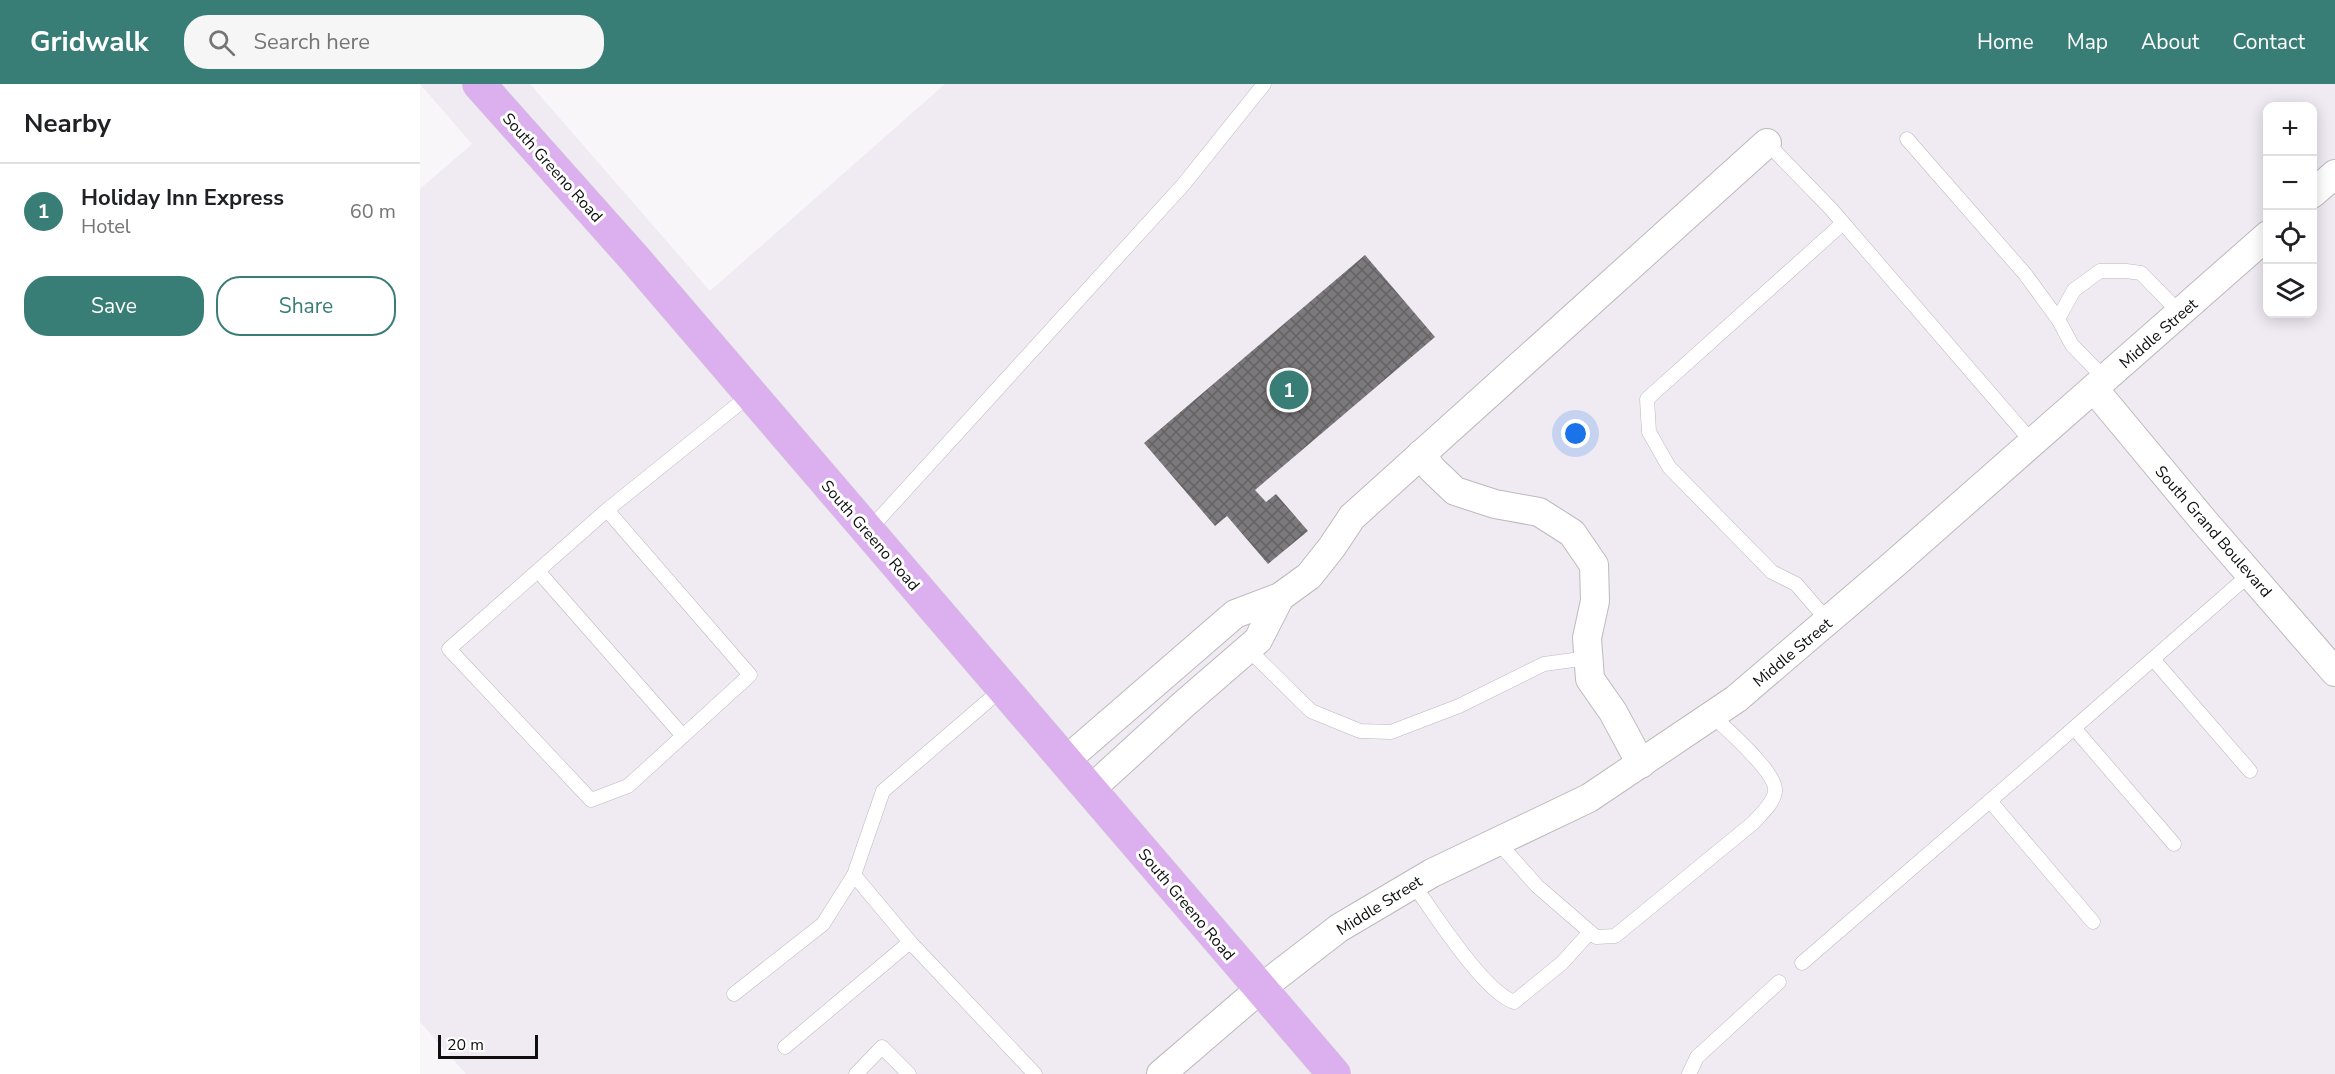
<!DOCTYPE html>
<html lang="en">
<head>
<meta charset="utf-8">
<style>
	body { margin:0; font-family:"Nunito Sans",sans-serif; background:#f6f6f6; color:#202124 }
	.controls { position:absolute; right:18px; top:18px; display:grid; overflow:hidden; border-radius:12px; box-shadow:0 3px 15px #0003 }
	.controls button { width:54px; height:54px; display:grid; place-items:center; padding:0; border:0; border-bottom:2px solid #e0e0e0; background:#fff; color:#202124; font:30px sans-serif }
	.scale { position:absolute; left:18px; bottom:15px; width:100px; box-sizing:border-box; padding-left:6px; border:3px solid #100f10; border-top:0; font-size:16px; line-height:21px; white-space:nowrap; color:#100f10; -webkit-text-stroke:4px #fff; paint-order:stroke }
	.you { position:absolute; left:1156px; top:350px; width:21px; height:21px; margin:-15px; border:4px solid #fff; border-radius:50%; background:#1a73e8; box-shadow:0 0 0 9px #1a73e833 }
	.badge { display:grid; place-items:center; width:39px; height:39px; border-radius:50%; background:#387e76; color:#fff; font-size:20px; font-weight:700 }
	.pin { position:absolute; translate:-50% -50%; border:3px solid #fff; box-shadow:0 2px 6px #0006 }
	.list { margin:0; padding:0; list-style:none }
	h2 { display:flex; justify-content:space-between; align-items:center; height:78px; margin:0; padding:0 24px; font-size:26px }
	h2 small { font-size:20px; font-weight:400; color:#757577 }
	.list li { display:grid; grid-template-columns:39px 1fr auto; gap:18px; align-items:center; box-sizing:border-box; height:96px; padding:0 24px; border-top:2px solid #e0e0e0 }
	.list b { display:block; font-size:22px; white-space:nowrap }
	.list p { margin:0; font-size:20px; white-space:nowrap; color:#757577 }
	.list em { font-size:20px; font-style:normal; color:#757577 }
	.actions { display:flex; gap:12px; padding:18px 24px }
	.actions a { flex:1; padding:14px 0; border:2px solid #387e76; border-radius:24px; text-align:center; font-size:21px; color:#387e76 }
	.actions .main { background:#387e76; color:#fff }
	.icon { flex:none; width:33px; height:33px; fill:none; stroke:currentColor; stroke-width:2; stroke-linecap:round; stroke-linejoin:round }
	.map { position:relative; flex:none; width:1915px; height:990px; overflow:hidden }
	header { display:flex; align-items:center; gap:36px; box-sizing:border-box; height:84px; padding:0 30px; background:#387e76; color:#fff }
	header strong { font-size:28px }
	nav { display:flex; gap:33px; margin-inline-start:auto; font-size:21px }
	.search { width:420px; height:54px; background:#f6f6f6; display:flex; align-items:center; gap:15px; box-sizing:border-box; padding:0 21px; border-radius:24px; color:#757577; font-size:22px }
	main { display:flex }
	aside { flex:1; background:#fff }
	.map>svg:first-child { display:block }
</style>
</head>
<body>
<header>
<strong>Gridwalk</strong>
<div class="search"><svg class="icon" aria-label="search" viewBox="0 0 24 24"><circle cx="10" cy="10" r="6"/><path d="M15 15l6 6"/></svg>Search here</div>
<nav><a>Home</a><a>Map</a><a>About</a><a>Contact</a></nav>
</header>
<main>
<aside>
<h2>Nearby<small></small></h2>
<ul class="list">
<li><span class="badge">1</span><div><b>Holiday Inn Express</b><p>Hotel</p></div><em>60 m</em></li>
</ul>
<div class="actions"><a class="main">Save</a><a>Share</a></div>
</aside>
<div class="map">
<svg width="1915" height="990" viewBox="0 0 1915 990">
	<defs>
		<pattern id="building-cross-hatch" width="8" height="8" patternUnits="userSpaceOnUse" patternTransform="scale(1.5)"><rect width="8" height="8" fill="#7b797b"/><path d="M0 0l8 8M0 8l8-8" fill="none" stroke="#636263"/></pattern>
	</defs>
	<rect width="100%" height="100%" fill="#f8f6f9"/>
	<path fill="#f0eaf3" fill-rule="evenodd" d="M0 0H110L290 207 525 0H1915V990H46L0 938V105L52 60ZM1848 22H1892V230H1848Z"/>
	<polygon fill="url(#building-cross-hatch)" points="945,171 1015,253 835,406 846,418 856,410 888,447 848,480 807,432 795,442 724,359"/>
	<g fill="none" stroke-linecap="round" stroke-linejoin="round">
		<g stroke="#bcbabc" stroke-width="15">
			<g id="service">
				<polyline points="1487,55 1605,190 1638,235"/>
				<polyline points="1347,59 1411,125 1613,359"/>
				<polyline points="1685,295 1652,261 1638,235 1654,206 1680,187 1706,187 1721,189 1760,229"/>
				<polyline points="187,426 330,591 208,702 171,716 29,565 187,426 331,310"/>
				<polyline points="448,447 763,101 844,0"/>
				<polyline points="118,487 263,652"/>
				<polyline points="1408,537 1376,500 1352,488 1249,383 1229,348 1227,315 1422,140"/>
				<polyline points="828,565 891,627 940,647 971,648 1039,622 1124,580 1168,574"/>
				<polyline points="1733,575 1830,687"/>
				<polyline points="1654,644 1754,760"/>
				<polyline points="1570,717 1673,838"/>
				<path d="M1078 758 1117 802 1176 853 1195 852 1333 739C1341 730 1353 720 1355 708 1358 689 1307 646 1293 632"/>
				<path d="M993 800C1014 829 1063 907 1094 918L1142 879 1170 848"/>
				<polyline points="490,858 615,990"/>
				<polyline points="1382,879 1630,665 1830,490"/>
				<polyline points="314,910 403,840 434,791"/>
				<polyline points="365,963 490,858 434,791 463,707 583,604"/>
				<polyline points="436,990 462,963 489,990"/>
				<polyline points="1269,990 1277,973 1359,898"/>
			</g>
		</g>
		<g stroke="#bcbabc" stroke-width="30">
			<g id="minor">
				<polyline points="1892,110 1915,90"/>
				<polyline points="1674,305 1783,436 1915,588"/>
				<polyline points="1001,370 1012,385 1035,407 1075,420 1119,428 1152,449 1174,481 1175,517 1167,554 1170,595 1193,628 1221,680"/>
				<polyline points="645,677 815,530 860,513 889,492 912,463 932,433 1347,59"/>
				<polyline points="670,706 764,620 838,556 860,513"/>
				<polyline points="741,990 840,905 919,844 1012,789 1169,714 1316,615 1473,481 1848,151"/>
			</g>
		</g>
		<g stroke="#d4d4d4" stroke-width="34">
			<polyline id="primary" points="59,0 215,175 914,990"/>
		</g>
		<use href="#service" stroke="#fff" stroke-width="14"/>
		<use href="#minor" stroke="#fff" stroke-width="28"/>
		<use href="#primary" stroke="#dcafee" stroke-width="33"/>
	</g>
	<g text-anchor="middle" stroke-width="6" stroke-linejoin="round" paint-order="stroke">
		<g font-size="16" fill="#100f10" stroke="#fff">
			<text transform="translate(133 83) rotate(48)" y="6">South Greeno Road</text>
			<text transform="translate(1738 249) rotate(-41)" y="6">Middle Street</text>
			<text transform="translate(1794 447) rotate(49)" y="6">South Grand Boulevard</text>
			<text transform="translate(451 451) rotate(49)" y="6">South Greeno Road</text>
			<text transform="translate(1372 568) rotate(-40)" y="6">Middle Street</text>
			<text transform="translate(767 820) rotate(50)" y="6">South Greeno Road</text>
			<text transform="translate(959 821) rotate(-32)" y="6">Middle Street</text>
		</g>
	</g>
</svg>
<div class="controls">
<button>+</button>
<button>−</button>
<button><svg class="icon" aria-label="locate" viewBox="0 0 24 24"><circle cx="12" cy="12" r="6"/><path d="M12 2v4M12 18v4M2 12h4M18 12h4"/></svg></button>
<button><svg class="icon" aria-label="layers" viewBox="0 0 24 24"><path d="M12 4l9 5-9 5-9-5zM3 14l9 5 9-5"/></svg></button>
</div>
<div class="scale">20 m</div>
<div class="you"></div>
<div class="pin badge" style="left:869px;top:306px">1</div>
</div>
</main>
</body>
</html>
